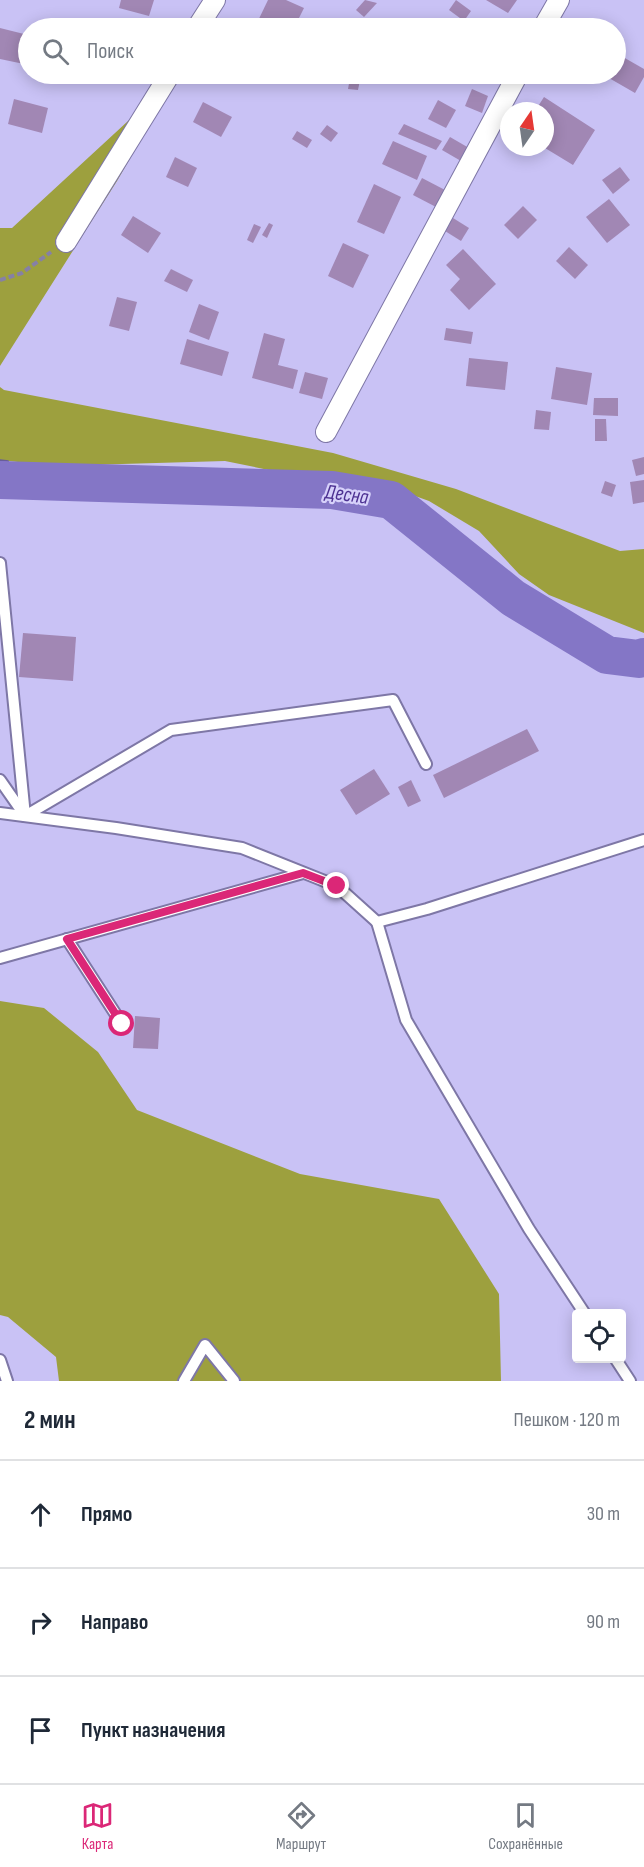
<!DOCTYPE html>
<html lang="ru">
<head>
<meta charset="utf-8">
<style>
	body { margin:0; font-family:"Sofia Sans Condensed",sans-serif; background:#f2f2f3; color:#1f2937 }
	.controls { position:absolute; right:18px; bottom:18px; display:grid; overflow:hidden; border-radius:6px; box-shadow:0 3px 15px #0003 }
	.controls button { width:54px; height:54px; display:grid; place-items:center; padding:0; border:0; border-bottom:2px solid #e0e1e3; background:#fff; color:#1f2937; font:30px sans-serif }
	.compass { position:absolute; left:500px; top:102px; width:54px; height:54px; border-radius:50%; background:#fff; box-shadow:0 3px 15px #0003; rotate:13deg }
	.stop { position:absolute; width:18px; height:18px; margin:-14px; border:4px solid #db2777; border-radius:50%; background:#fff }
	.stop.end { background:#db2777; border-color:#fff; box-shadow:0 2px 6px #0008 }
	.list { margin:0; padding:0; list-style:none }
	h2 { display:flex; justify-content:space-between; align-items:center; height:78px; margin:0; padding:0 24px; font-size:26px }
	h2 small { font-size:20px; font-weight:400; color:#747a83 }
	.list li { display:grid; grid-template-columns:39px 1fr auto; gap:18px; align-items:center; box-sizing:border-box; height:108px; padding:0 24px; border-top:2px solid #e0e1e3 }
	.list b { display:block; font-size:22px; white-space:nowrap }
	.list em { font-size:20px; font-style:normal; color:#747a83 }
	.icon { flex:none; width:33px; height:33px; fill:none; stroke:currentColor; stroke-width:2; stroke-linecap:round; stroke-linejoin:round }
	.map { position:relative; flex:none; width:644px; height:1381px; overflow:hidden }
	.search { position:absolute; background:#fff; box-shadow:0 3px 15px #0003; left:18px; right:18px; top:18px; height:66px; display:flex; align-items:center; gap:15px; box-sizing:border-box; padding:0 21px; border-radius:33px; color:#747a83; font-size:22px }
	.sheet { height:402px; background:#fff }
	nav { display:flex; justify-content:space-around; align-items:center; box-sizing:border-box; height:84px; border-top:2px solid #e0e1e3; background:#fff; font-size:16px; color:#747a83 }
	nav a { display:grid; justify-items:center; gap:3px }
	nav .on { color:#db2777 }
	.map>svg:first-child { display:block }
</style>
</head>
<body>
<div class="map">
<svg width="644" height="1381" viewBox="0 0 644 1381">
	<rect width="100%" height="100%" fill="#c9c2f5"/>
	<g fill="#9da03e">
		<polygon points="179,74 117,181 0,366 0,228 12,228"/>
		<polygon points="0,387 4,390 333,453 456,489 620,551 644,549 644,633 549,595 519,574 479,531 429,501 393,488 298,476 225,461 53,466 0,460"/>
		<polygon points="0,1001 44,1008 98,1052 137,1110 300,1174 439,1199 499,1294 501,1381 59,1381 56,1357 8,1317 0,1315"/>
	</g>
	<polygon fill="#8476c6" stroke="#685d9a" stroke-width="1.5" points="0,460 8,461 21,498 0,494"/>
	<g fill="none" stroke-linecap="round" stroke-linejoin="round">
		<polyline stroke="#8476c6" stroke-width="38" points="0,480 332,490 391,500 513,598 607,655 639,659 644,657"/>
	</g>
	<g fill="#a187b4">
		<polygon points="121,0 154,0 149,16 119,8"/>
		<polygon points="268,0 286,0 304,8 294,28 255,27"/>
		<polygon points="365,0 377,3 364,17 356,10"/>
		<polygon points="456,0 471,11 464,21 449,10"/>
		<polygon points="486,0 517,0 508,13"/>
		<polygon points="63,19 91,28 60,28"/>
		<polygon points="0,28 28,35 24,64 0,59"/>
		<polygon points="616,53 644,69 644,77 635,93 602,74 616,74"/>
		<polygon points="200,74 225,74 219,84"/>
		<polygon points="250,74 265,74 262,80"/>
		<polygon points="350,78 360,80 358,90 348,89"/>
		<polygon points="472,89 488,96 482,113 465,106"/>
		<polygon points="544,97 595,130 573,165 545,148 545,111 535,111"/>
		<polygon points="14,99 48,108 42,133 8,124"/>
		<polygon points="438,100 456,110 446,128 428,119"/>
		<polygon points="203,102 232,117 221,137 193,122"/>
		<polygon points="404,124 442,141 436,150 398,134"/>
		<polygon points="327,125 338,133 331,142 320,134"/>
		<polygon points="297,131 312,140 307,148 292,139"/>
		<polygon points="450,137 469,148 461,161 442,150"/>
		<polygon points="393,141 427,156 417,180 382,164"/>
		<polygon points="175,157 197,168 188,187 166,177"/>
		<polygon points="620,167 630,180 613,194 602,180"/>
		<polygon points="422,178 445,190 436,207 413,195"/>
		<polygon points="374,184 401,197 384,234 357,222"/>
		<polygon points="609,199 630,225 607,243 586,217"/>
		<polygon points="523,206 537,220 518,239 504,225"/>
		<polygon points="133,216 161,233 148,253 121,235"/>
		<polygon points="453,218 469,228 461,241 445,231"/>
		<polygon points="269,223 273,225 267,238 262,235"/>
		<polygon points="254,224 261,227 253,243 247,240"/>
		<polygon points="343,243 369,255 353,288 328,276"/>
		<polygon points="569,247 588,265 575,279 556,261"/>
		<polygon points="463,249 496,284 469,310 450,290 460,279 446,265"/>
		<polygon points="171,269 193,280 187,292 164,281"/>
		<polygon points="117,297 137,302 129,331 109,326"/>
		<polygon points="199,304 219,312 209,340 189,332"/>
		<polygon points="446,328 473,332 471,344 444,340"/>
		<polygon points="264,333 285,339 278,365 298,370 293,389 252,378"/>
		<polygon points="187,339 229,352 222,376 180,364"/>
		<polygon points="469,358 508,362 505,390 466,386"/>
		<polygon points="556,367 592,373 587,405 551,399"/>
		<polygon points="305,372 328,378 322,399 299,393"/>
		<polygon points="594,398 618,398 618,416 593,415"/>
		<polygon points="536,410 551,412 549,430 534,429"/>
		<polygon points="595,419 606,419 607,441 595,441"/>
		<polygon points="644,457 644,474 636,476 632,460"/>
		<polygon points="644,480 644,502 633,504 630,482"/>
		<polygon points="605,481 616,485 612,497 601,493"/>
		<polygon points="23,633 76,637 73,681 19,677"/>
		<polygon points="527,729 539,751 444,798 433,775"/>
		<polygon points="374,769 390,794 356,815 340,790"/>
		<polygon points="411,780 421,801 408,807 398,787"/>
		<polygon points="135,1016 160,1018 158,1049 133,1048"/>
	</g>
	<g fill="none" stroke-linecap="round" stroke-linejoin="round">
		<g stroke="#7e77a6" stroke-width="14">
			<g id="service">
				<polyline points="0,563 25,816"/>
				<polyline points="0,780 23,813"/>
				<polyline points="0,813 116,828 242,848 337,886 377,922 427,909 644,840"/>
				<polyline points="25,816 171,730 393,700 426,764"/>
				<polyline points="377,922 406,1020 529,1229 585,1314"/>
				<polyline points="67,939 122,1024"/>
				<polyline points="0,958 303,873"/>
				<polyline points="615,1358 630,1381"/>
				<polyline points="0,1360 7,1381"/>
				<polyline points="184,1381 205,1345 234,1381"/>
			</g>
		</g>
		<g stroke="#7e77a6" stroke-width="22">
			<g id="minor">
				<polyline points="197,28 215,0"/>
				<polyline points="543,28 559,0"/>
				<polyline points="66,242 170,74"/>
				<polyline points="326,432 518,74"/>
			</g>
		</g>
		<polyline stroke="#8680a6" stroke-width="4" stroke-dasharray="6 3" stroke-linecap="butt" points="0,280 22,273 51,252"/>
		<use href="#service" stroke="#fff" stroke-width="10"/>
		<use href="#minor" stroke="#fff" stroke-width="20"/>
	</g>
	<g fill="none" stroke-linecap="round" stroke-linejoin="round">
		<polyline stroke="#db2777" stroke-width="8" points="122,1024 67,939 303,873 337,886"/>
	</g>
	<g text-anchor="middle" stroke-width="4.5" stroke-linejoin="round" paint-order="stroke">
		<g font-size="21" font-style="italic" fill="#4d3292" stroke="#d6d1fa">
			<text transform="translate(347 494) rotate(8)" y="7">Десна</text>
		</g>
	</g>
</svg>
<div class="controls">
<button><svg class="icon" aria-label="locate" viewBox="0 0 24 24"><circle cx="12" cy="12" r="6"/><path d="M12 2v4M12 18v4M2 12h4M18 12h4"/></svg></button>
</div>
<svg class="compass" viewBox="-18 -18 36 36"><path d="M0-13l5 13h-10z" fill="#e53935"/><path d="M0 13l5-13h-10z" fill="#747a83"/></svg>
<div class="stop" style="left:122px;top:1024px"></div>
<div class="stop end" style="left:337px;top:886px"></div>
<div class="search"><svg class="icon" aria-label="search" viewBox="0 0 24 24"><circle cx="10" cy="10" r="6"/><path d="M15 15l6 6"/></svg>Поиск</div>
</div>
<section class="sheet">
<h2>2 мин<small>Пешком · 120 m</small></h2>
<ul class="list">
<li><svg class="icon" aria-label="ahead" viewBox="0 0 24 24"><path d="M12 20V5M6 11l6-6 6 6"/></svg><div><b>Прямо</b></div><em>30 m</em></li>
<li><svg class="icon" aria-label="right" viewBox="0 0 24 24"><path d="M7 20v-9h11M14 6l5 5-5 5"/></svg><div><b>Направо</b></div><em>90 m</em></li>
<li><svg class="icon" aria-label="arrive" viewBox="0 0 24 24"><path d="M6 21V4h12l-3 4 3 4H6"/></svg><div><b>Пункт назначения</b></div></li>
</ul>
</section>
<nav>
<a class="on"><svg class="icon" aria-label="map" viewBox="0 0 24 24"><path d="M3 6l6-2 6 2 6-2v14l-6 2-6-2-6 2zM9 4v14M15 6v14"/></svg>Карта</a>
<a><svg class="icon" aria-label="directions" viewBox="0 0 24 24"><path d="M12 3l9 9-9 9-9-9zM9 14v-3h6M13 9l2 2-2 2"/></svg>Маршрут</a>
<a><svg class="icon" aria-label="saved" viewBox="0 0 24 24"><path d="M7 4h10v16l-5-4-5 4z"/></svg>Сохранённые</a>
</nav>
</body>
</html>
